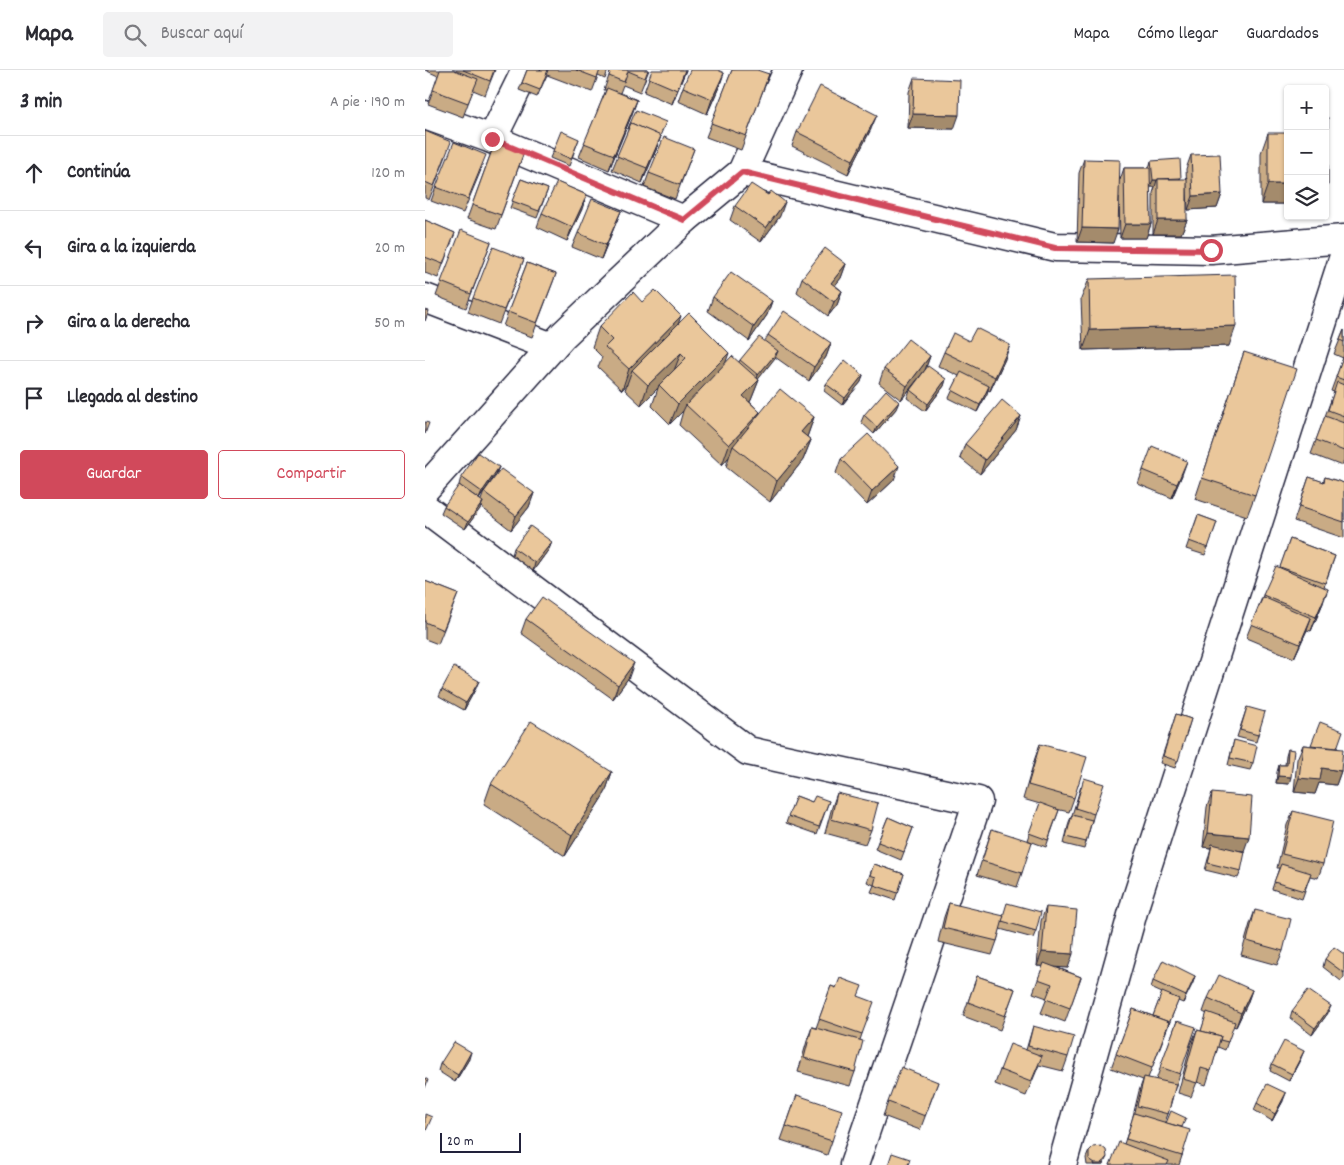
<!DOCTYPE html>
<html lang="es">
<head>
<meta charset="utf-8">
<style>
	body { margin:0; font-family:Dekko,sans-serif; background:#f2f2f3; color:#2b2b33 }
	.controls { position:absolute; right:15px; top:15px; display:grid; overflow:hidden; border-radius:5px; box-shadow:0 1px 4px #0004 }
	.controls button { width:45px; height:45px; display:grid; place-items:center; padding:0; border:0; border-bottom:1px solid #e1e1e2; background:#fff; color:#2b2b33; font:25px sans-serif }
	.scale { position:absolute; left:15px; bottom:12px; width:81px; box-sizing:border-box; padding-left:5px; border:2px solid #22223b; border-top:0; font-size:14px; line-height:18px; white-space:nowrap; color:#22223b; -webkit-text-stroke:4px #fff; paint-order:stroke }
	.stop { position:absolute; width:15px; height:15px; margin:-11px; border:4px solid #d1495b; border-radius:50%; background:#fff }
	.stop.end { background:#d1495b; border-color:#fff; box-shadow:0 1px 5px #0008 }
	.list { margin:0; padding:0; list-style:none }
	h2 { display:flex; justify-content:space-between; align-items:center; height:65px; margin:0; padding:0 20px; font-size:21px }
	h2 small { font-size:16px; font-weight:400; color:#7c7c81 }
	.list li { display:grid; grid-template-columns:32px 1fr auto; gap:15px; align-items:center; box-sizing:border-box; height:75px; padding:0 20px; border-top:1px solid #e1e1e2 }
	.list b { display:block; font-size:19px; white-space:nowrap }
	.list em { font-size:16px; font-style:normal; color:#7c7c81 }
	.actions { display:flex; gap:10px; padding:15px 20px }
	.actions a { flex:1; padding:11px 0; border:1px solid #d1495b; border-radius:5px; text-align:center; font-size:18px; color:#d1495b }
	.actions .main { background:#d1495b; color:#fff }
	.icon { flex:none; width:28px; height:28px; fill:none; stroke:currentColor; stroke-width:2; stroke-linecap:round; stroke-linejoin:round }
	.map { position:relative; flex:none; width:919px; height:1095px; overflow:hidden }
	header { display:flex; align-items:center; gap:30px; box-sizing:border-box; height:70px; padding:0 25px; background:#fff; border-bottom:1px solid #e1e1e2 }
	header strong { font-size:24px }
	nav { display:flex; gap:28px; margin-inline-start:auto; font-size:18px }
	.search { width:350px; height:45px; background:#f2f2f3; display:flex; align-items:center; gap:12px; box-sizing:border-box; padding:0 18px; border-radius:5px; color:#7c7c81; font-size:19px }
	main { display:flex }
	aside { flex:1; background:#fff }
	.map>svg:first-child { display:block }
</style>
</head>
<body>
<header>
<strong>Mapa</strong>
<div class="search"><svg class="icon" aria-label="search" viewBox="0 0 24 24"><circle cx="10" cy="10" r="6"/><path d="M15 15l6 6"/></svg>Buscar aquí</div>
<nav><a>Mapa</a><a>Cómo llegar</a><a>Guardados</a></nav>
</header>
<main>
<aside>
<h2>3 min<small>A pie · 190 m</small></h2>
<ul class="list">
<li><svg class="icon" aria-label="ahead" viewBox="0 0 24 24"><path d="M12 20V5M6 11l6-6 6 6"/></svg><div><b>Continúa</b></div><em>120 m</em></li>
<li><svg class="icon" aria-label="left" viewBox="0 0 24 24"><path d="M17 20v-9H6M10 6l-5 5 5 5"/></svg><div><b>Gira a la izquierda</b></div><em>20 m</em></li>
<li><svg class="icon" aria-label="right" viewBox="0 0 24 24"><path d="M7 20v-9h11M14 6l5 5-5 5"/></svg><div><b>Gira a la derecha</b></div><em>50 m</em></li>
<li><svg class="icon" aria-label="arrive" viewBox="0 0 24 24"><path d="M6 21V4h12l-3 4 3 4H6"/></svg><div><b>Llegada al destino</b></div></li>
</ul>
<div class="actions"><a class="main">Guardar</a><a>Compartir</a></div>
</aside>
<div class="map">
<svg width="919" height="1095" viewBox="0 0 919 1095">
	<rect width="100%" height="100%" fill="#fff"/>
	<filter id="ink" filterUnits="userSpaceOnUse"><feTurbulence type="fractalNoise" baseFrequency=".02" numOctaves="2"/><feDisplacementMap in="SourceGraphic" scale="10" xChannelSelector="R" yChannelSelector="G"/><feConvolveMatrix kernelMatrix="1 2 1 2 8 2 1 2 1" color-interpolation-filters="sRGB"/></filter>
	<g filter="url(#ink)">
		<g fill="none" stroke-linecap="round" stroke-linejoin="round">
			<g stroke="#22223b" stroke-width="31">
				<g id="street">
					<polyline points="0,45 67,69 259,150"/>
					<polyline points="67,69 101,0"/>
					<polyline points="317,102 630,177 786,180 919,169"/>
					<polyline points="0,228 127,277"/>
					<polyline points="0,419 138,265 259,150 317,102 363,0"/>
					<polyline points="0,438 323,681 553,731 429,1095"/>
					<polyline points="637,1095 711,831 919,186"/>
				</g>
			</g>
			<use href="#street" stroke="#fff" stroke-width="28"/>
		</g>
		<g fill="#c9ab85" stroke="#22223b">
			<polygon points="0,0 70,0 60,25 48,20 38,47 3,34 13,6"/>
			<polygon points="102,0 183,0 180,9 173,6 167,22 122,5 112,27 94,20"/>
			<polygon points="186,0 224,0 215,22 198,15 195,23 212,30 207,44 184,100 154,87 181,20 179,20"/>
			<polygon points="261,0 247,34 219,22 224,8"/>
			<polygon points="307,0 344,4 316,80 281,67"/>
			<polygon points="299,3 294,17 282,44 253,31 258,17"/>
			<polygon points="489,8 529,59 483,58 484,22"/>
			<polygon points="204,56 236,66 231,80 217,113 187,100 202,63"/>
			<polygon points="446,59 423,104 367,76 372,62"/>
			<polygon points="0,61 21,86 4,130 0,128"/>
			<polygon points="843,63 863,134 836,134 836,83"/>
			<polygon points="154,69 144,96 125,88 128,81"/>
			<polygon points="70,72 99,82 71,159 42,149"/>
			<polygon points="269,79 250,129 219,117 224,103"/>
			<polygon points="766,85 797,124 792,138 763,140 761,99"/>
			<polygon points="659,89 695,110 699,98 724,98 726,91 756,109 762,150 756,164 728,164 728,123 730,117 725,117 726,154 721,168 695,168 694,127 688,173 652,172 654,103"/>
			<polygon points="56,100 38,143 6,131 11,117"/>
			<polygon points="96,109 123,119 112,148 85,138"/>
			<polygon points="310,136 355,146 336,172 305,150"/>
			<polygon points="157,139 142,171 112,157 117,143"/>
			<polygon points="196,141 176,189 147,177 153,163"/>
			<polygon points="0,150 30,163 13,208 0,203"/>
			<polygon points="66,172 41,238 11,226 16,212"/>
			<polygon points="99,189 74,254 43,242 48,228"/>
			<polygon points="102,193 131,204 107,267 78,256"/>
			<polygon points="421,194 416,208 410,215 417,221 412,235 403,246 372,222 377,208"/>
			<polygon points="664,209 804,276 658,280 656,229"/>
			<polygon points="288,227 347,231 342,245 324,271 283,241"/>
			<polygon points="217,232 253,254 300,293 314,292 315,290 340,271 343,265 406,273 401,287 384,311 350,287 333,309 334,310 326,330 325,332 335,342 334,344 389,347 382,367 386,370 378,390 345,432 301,397 304,387 297,395 254,355 258,341 245,354 227,336 233,318 216,335 200,320 202,314 197,320 173,297 177,287 167,277 174,257"/>
			<polygon points="919,260 919,390 917,396 886,384 909,322 906,321 918,288 909,284"/>
			<polygon points="519,282 580,289 565,321 563,320 552,342 524,328 534,306 513,296"/>
			<polygon points="819,282 830,425 822,446 770,429"/>
			<polygon points="505,286 500,300 521,309 519,316 500,341 482,328 485,320 495,307 476,330 454,313 459,299"/>
			<polygon points="438,305 436,312 417,335 399,321 401,314"/>
			<polygon points="471,339 449,364 436,352 439,345"/>
			<polygon points="596,346 591,360 555,404 535,388 540,374"/>
			<polygon points="416,389 469,410 442,435 411,403"/>
			<polygon points="74,397 71,404 61,418 109,423 104,437 86,460 56,437 40,459 16,443 19,436 56,430 59,422 54,429 34,415 36,407"/>
			<polygon points="718,400 757,405 747,428 713,414"/>
			<polygon points="884,407 898,412 900,407 919,413 919,468 869,451"/>
			<polygon points="773,445 792,452 780,485 761,479"/>
			<polygon points="865,469 910,486 899,517 898,533 886,561 882,560 869,588 821,568 838,525 855,498"/>
			<polygon points="127,472 124,479 108,501 87,485 89,478"/>
			<polygon points="0,511 33,524 13,574 0,569"/>
			<polygon points="101,549 204,607 188,629 96,563"/>
			<polygon points="51,618 39,640 14,626 17,619"/>
			<polygon points="822,637 833,665 831,672 812,667"/>
			<polygon points="751,644 766,649 750,698 735,693"/>
			<polygon points="809,670 828,693 825,700 803,695"/>
			<polygon points="615,674 649,728 644,742 631,739 634,740 621,777 602,770 615,734 598,729 610,688"/>
			<polygon points="878,675 912,678 916,701 911,715 894,713 890,724 869,722 872,689"/>
			<polygon points="863,679 864,714 851,713 852,702 854,695 860,695 861,686"/>
			<polygon points="187,702 180,723 140,786 59,734 66,714"/>
			<polygon points="656,716 669,744 659,779 639,774 644,752 647,745"/>
			<polygon points="412,723 446,760 440,774 400,763 407,737"/>
			<polygon points="787,723 819,781 812,780 816,801 813,808 780,800 786,778 778,777 782,737"/>
			<polygon points="371,726 387,732 404,731 392,764 361,753"/>
			<polygon points="868,741 898,794 893,808 885,806 877,829 847,819 854,798 852,798 862,755"/>
			<polygon points="463,747 488,758 476,790 450,779"/>
			<polygon points="567,759 597,803 592,817 552,805"/>
			<polygon points="449,794 479,804 470,830 446,822 449,815 442,812"/>
			<polygon points="524,833 611,861 608,868 575,859 572,871 567,885 513,872 519,847"/>
			<polygon points="621,837 643,898 631,897 656,907 640,952 616,943 622,928 608,923 618,896 612,896 616,851"/>
			<polygon points="830,840 858,881 852,895 816,885 825,854"/>
			<polygon points="919,884 919,907 916,911 898,897 900,889"/>
			<polygon points="552,906 590,919 575,960 538,946"/>
			<polygon points="770,906 758,933 753,931 723,1008 731,1010 752,951 755,1004 750,1018 743,1044 740,1052 758,1058 757,1086 754,1095 685,1095 699,1074 707,1050 714,1021 718,1010 686,998 708,939 728,946 737,923 726,918 728,911"/>
			<polygon points="406,916 433,926 437,964 435,970 430,1002 425,1016 373,1002 382,971 387,957 391,958"/>
			<polygon points="827,920 822,934 811,957 808,956 800,980 793,977 781,1015 772,1012 766,1027 753,1023 766,974 772,960 776,961 782,944 778,942 783,928"/>
			<polygon points="867,941 903,943 887,965 865,948"/>
			<polygon points="608,956 643,987 638,1001 614,995 601,1026 570,1014 575,1000 601,980"/>
			<polygon points="876,988 864,1011 845,1001 847,994"/>
			<polygon points="44,989 30,1012 13,1001 15,994"/>
			<polygon points="513,1012 495,1060 458,1046 463,1032"/>
			<polygon points="372,1025 407,1071 402,1085 356,1070"/>
			<polygon points="858,1031 847,1051 829,1040 832,1033"/>
			<polygon points="664,1081 680,1094 678,1095 662,1095 661,1088"/>
		</g>
		<g fill="#a48b6c" stroke="#22223b">
			<polygon points="260,0 261,0 247,34 252,20"/>
			<polygon points="299,3 294,17 282,44 287,29"/>
			<polygon points="212,30 207,44 184,100 189,85"/>
			<polygon points="488,44 534,45 529,59 483,58"/>
			<polygon points="452,45 446,59 423,104 428,90"/>
			<polygon points="236,66 231,80 217,113 222,98"/>
			<polygon points="728,110 732,110 730,117 725,117"/>
			<polygon points="843,114 863,114 863,134 836,134"/>
			<polygon points="900,114 903,114 900,122"/>
			<polygon points="797,124 792,138 763,140 768,126"/>
			<polygon points="162,125 157,139 142,171 147,157"/>
			<polygon points="360,132 355,146 336,172 341,158"/>
			<polygon points="196,141 190,155 176,189 181,175"/>
			<polygon points="733,150 762,150 756,164 728,164"/>
			<polygon points="700,154 726,154 721,168 695,168"/>
			<polygon points="657,158 693,159 688,173 652,172"/>
			<polygon points="421,194 416,208 401,227 406,213"/>
			<polygon points="417,221 412,235 403,246 409,232"/>
			<polygon points="347,231 342,245 324,271 329,257"/>
			<polygon points="256,246 249,266 207,300 202,314 197,320 204,299"/>
			<polygon points="811,256 804,276 658,280 665,260"/>
			<polygon points="406,273 401,287 384,311 389,297"/>
			<polygon points="585,275 580,289 565,321 570,307"/>
			<polygon points="353,281 350,288 331,312 333,305"/>
			<polygon points="256,283 248,303 234,315 233,318 216,335 223,315"/>
			<polygon points="304,283 297,303 261,335 258,341 245,354 253,334"/>
			<polygon points="505,286 500,300 476,330 482,316"/>
			<polygon points="438,305 436,312 417,335 420,328"/>
			<polygon points="521,309 519,316 500,341 503,334"/>
			<polygon points="334,310 326,330 311,346 318,326"/>
			<polygon points="564,316 562,324 552,342 555,335"/>
			<polygon points="474,332 471,339 449,364 452,357"/>
			<polygon points="335,342 328,362 308,376 304,387 297,395 304,375"/>
			<polygon points="596,346 591,360 555,404 560,390"/>
			<polygon points="389,347 382,367 376,362"/>
			<polygon points="386,370 378,390 345,432 352,411"/>
			<polygon points="762,391 757,405 747,428 752,414"/>
			<polygon points="474,396 469,410 442,435 447,421"/>
			<polygon points="74,397 71,404 54,429 57,422"/>
			<polygon points="109,423 104,437 86,460 91,446"/>
			<polygon points="58,432 55,439 40,459 43,452"/>
			<polygon points="127,472 124,479 108,501 110,493"/>
			<polygon points="903,519 898,533 886,561 891,547"/>
			<polygon points="886,548 881,562 869,588 875,574"/>
			<polygon points="209,593 204,607 188,629 193,615"/>
			<polygon points="54,611 51,618 39,640 41,633"/>
			<polygon points="897,698 916,701 911,715 894,713 890,724 869,722 874,708"/>
			<polygon points="187,702 180,723 140,786 147,765"/>
			<polygon points="853,706 866,707 864,714 851,713"/>
			<polygon points="783,763 824,767 819,781 786,778 787,774 786,778 778,777"/>
			<polygon points="617,882 648,884 643,898 612,896"/>
			<polygon points="770,906 768,913 758,933 761,926"/>
			<polygon points="827,920 822,934 811,957 816,943"/>
			<polygon points="906,936 903,943 887,965 890,958"/>
			<polygon points="879,981 876,988 864,1011 867,1004"/>
			<polygon points="46,982 44,989 30,1012 33,1005"/>
			<polygon points="861,1023 858,1031 847,1051 850,1044"/>
			<polygon points="682,1087 678,1095 669,1095 670,1094"/>
		</g>
		<g fill="#eac79b" stroke="#22223b">
			<polygon points="15,0 29,0 53,9 43,33 8,20"/>
			<polygon points="38,0 69,0 65,11"/>
			<polygon points="102,0 123,0 115,20 97,13"/>
			<polygon points="151,0 175,0 172,8"/>
			<polygon points="186,0 223,0 220,8 203,1 199,12 184,6"/>
			<polygon points="227,0 260,0 252,20 224,8"/>
			<polygon points="265,0 293,0 299,3 287,29 258,17"/>
			<polygon points="307,0 332,0 344,4 321,66 286,53"/>
			<polygon points="489,8 535,10 534,45 488,44"/>
			<polygon points="395,16 452,45 428,90 372,62"/>
			<polygon points="182,18 212,30 189,85 159,73"/>
			<polygon points="211,40 241,52 235,66 206,53 205,56 204,56"/>
			<rect x="900" y="48" width="3" height="66"/>
			<polygon points="206,53 236,66 222,98 192,86"/>
			<polygon points="0,61 26,72 9,116 0,112"/>
			<polygon points="136,61 154,69 146,89 128,81"/>
			<rect x="843" y="63" width="20" height="51"/>
			<polygon points="239,67 269,79 255,115 224,103"/>
			<polygon points="29,72 61,85 43,129 11,117"/>
			<polygon points="70,72 99,82 76,145 47,135"/>
			<polygon points="795,84 797,124 768,126 766,85"/>
			<polygon points="659,89 695,90 693,159 657,158"/>
			<polygon points="755,89 756,108 733,109 733,110 728,110 726,91"/>
			<polygon points="699,98 725,98 726,154 700,154"/>
			<polygon points="96,109 123,119 114,141 87,131"/>
			<rect x="733" y="109" width="29" height="41"/>
			<polygon points="132,112 162,125 147,157 117,143"/>
			<polygon points="326,114 343,125 346,121 360,132 341,158 310,136"/>
			<polygon points="167,129 196,141 181,175 153,163"/>
			<polygon points="0,150 30,163 18,194 0,187"/>
			<polygon points="36,160 66,172 46,224 16,212"/>
			<polygon points="68,177 99,189 79,240 48,228"/>
			<polygon points="400,178 421,194 406,213 417,221 409,232 377,208"/>
			<polygon points="102,193 131,204 112,253 83,242"/>
			<polygon points="306,202 347,231 329,257 288,227"/>
			<polygon points="810,205 811,256 665,260 664,209"/>
			<polygon points="230,220 256,246 204,299 180,277 187,270 174,257 208,222 217,232"/>
			<polygon points="0,240 4,241 0,251"/>
			<polygon points="359,241 406,273 389,297 343,265"/>
			<polygon points="264,243 304,283 253,334 234,315 261,288 256,283 223,315 207,300"/>
			<polygon points="551,258 585,275 570,307 519,282 528,263 544,271"/>
			<polygon points="919,260 919,272 915,270"/>
			<polygon points="334,267 353,281 333,305 315,290"/>
			<polygon points="483,269 505,286 482,316 459,299"/>
			<polygon points="819,282 872,299 830,425 777,408"/>
			<polygon points="919,285 919,310 911,307"/>
			<polygon points="307,286 334,310 318,326 335,342 304,375 261,335"/>
			<polygon points="420,290 438,305 420,328 401,314"/>
			<polygon points="503,296 521,309 503,334 485,320"/>
			<polygon points="536,302 564,316 555,335 527,320"/>
			<polygon points="912,312 919,315 919,346 903,340"/>
			<polygon points="355,319 389,347 376,362 386,370 352,411 308,376"/>
			<polygon points="461,320 474,332 452,357 439,345"/>
			<polygon points="577,330 596,346 560,390 540,374"/>
			<polygon points="900,346 919,353 919,381 891,370"/>
			<polygon points="0,352 4,353 0,364"/>
			<polygon points="443,364 474,396 447,421 416,389"/>
			<polygon points="727,376 762,391 752,414 718,400"/>
			<polygon points="53,383 74,397 57,422 36,407"/>
			<polygon points="76,399 109,423 91,446 59,422"/>
			<polygon points="884,407 899,412 900,407 919,413 919,452 874,437"/>
			<polygon points="34,415 58,432 43,452 19,436"/>
			<polygon points="773,445 792,452 783,478 764,471"/>
			<polygon points="105,456 127,472 110,493 89,478"/>
			<polygon points="865,469 910,486 900,513 855,497"/>
			<polygon points="851,496 903,519 891,547 838,525"/>
			<polygon points="0,511 33,524 18,560 0,552"/>
			<polygon points="117,527 209,593 193,615 101,549"/>
			<polygon points="838,527 886,548 875,574 826,554"/>
			<polygon points="29,597 54,611 41,633 17,619"/>
			<polygon points="822,637 840,642 833,665 815,660"/>
			<polygon points="751,644 766,649 753,691 738,686"/>
			<polygon points="106,651 187,702 147,765 66,714"/>
			<polygon points="895,652 918,661 912,678 886,675"/>
			<polygon points="809,670 832,676 828,693 805,688"/>
			<polygon points="615,674 662,687 649,728 603,715"/>
			<polygon points="878,675 918,679 916,701 897,698 895,710 874,708"/>
			<polygon points="863,679 869,680 866,707 853,706 854,695 862,695"/>
			<polygon points="659,708 679,714 669,744 650,738"/>
			<polygon points="412,723 453,733 446,760 406,749"/>
			<polygon points="787,723 827,727 824,767 783,763"/>
			<polygon points="371,726 387,732 390,726 404,731 394,757 363,746"/>
			<polygon points="615,733 634,740 623,770 604,763"/>
			<polygon points="868,741 908,751 898,794 857,784"/>
			<polygon points="647,745 667,750 661,772 641,767"/>
			<polygon points="463,747 488,758 479,782 453,772"/>
			<polygon points="567,759 607,772 597,803 557,791"/>
			<polygon points="787,774 820,782 816,801 783,793"/>
			<polygon points="449,794 479,804 473,823 449,815 451,807 445,805"/>
			<polygon points="856,794 886,803 879,821 849,812"/>
			<polygon points="524,833 579,846 572,871 518,858"/>
			<polygon points="582,833 616,842 611,861 577,851 579,846 578,846"/>
			<polygon points="621,837 652,840 648,884 617,882"/>
			<polygon points="830,840 866,849 858,881 822,871"/>
			<polygon points="909,877 919,884 919,903 900,889"/>
			<polygon points="738,890 770,906 761,926 728,911"/>
			<polygon points="619,893 656,907 645,938 621,929 627,914 613,909"/>
			<polygon points="794,905 827,920 816,943 783,928"/>
			<polygon points="552,906 590,919 580,946 543,932"/>
			<polygon points="415,908 437,916 433,926 449,932 437,964 394,949 406,916 411,918"/>
			<polygon points="883,920 906,936 890,958 867,941"/>
			<polygon points="737,922 754,929 743,956 744,952 728,946"/>
			<polygon points="708,939 744,952 727,998 691,984"/>
			<polygon points="782,942 810,952 803,972 795,970 796,966 776,961"/>
			<polygon points="752,951 771,957 755,1004 735,997"/>
			<polygon points="608,956 649,967 643,987 603,976"/>
			<polygon points="387,957 438,971 430,1002 379,988"/>
			<polygon points="772,960 796,966 786,1001 776,998 772,1013 758,1009"/>
			<polygon points="859,971 879,981 867,1004 847,994"/>
			<polygon points="29,972 46,982 33,1005 15,994"/>
			<polygon points="585,974 617,986 606,1012 575,1000"/>
			<polygon points="476,997 513,1012 500,1046 463,1032"/>
			<polygon points="719,1007 751,1014 743,1044 712,1036"/>
			<polygon points="0,1008 3,1010 0,1018"/>
			<polygon points="842,1014 861,1023 850,1044 832,1033"/>
			<polygon points="372,1025 417,1040 407,1071 361,1056"/>
			<polygon points="746,1041 761,1048 757,1057 741,1053"/>
			<polygon points="709,1043 765,1060 757,1086 701,1069"/>
			<polygon points="0,1044 7,1047 0,1063"/>
			<polygon points="694,1072 744,1091 742,1095 685,1095"/>
			<polygon points="676,1076 681,1080 682,1087 676,1094 670,1094 664,1090 664,1081 668,1077"/>
			<polygon points="467,1083 485,1089 483,1095 463,1095"/>
		</g>
	</g>
	<g fill="none" stroke-linecap="round" stroke-linejoin="round" filter="url(#ink)">
		<polyline stroke="#d1495b" stroke-width="6" points="67,69 259,150 317,102 630,178 786,180"/>
	</g>
</svg>
<div class="controls">
<button>+</button>
<button>−</button>
<button><svg class="icon" aria-label="layers" viewBox="0 0 24 24"><path d="M12 4l9 5-9 5-9-5zM3 14l9 5 9-5"/></svg></button>
</div>
<div class="scale">20 m</div>
<div class="stop" style="left:786px;top:180px"></div>
<div class="stop end" style="left:67px;top:69px"></div>
</div>
</main>
</body>
</html>
